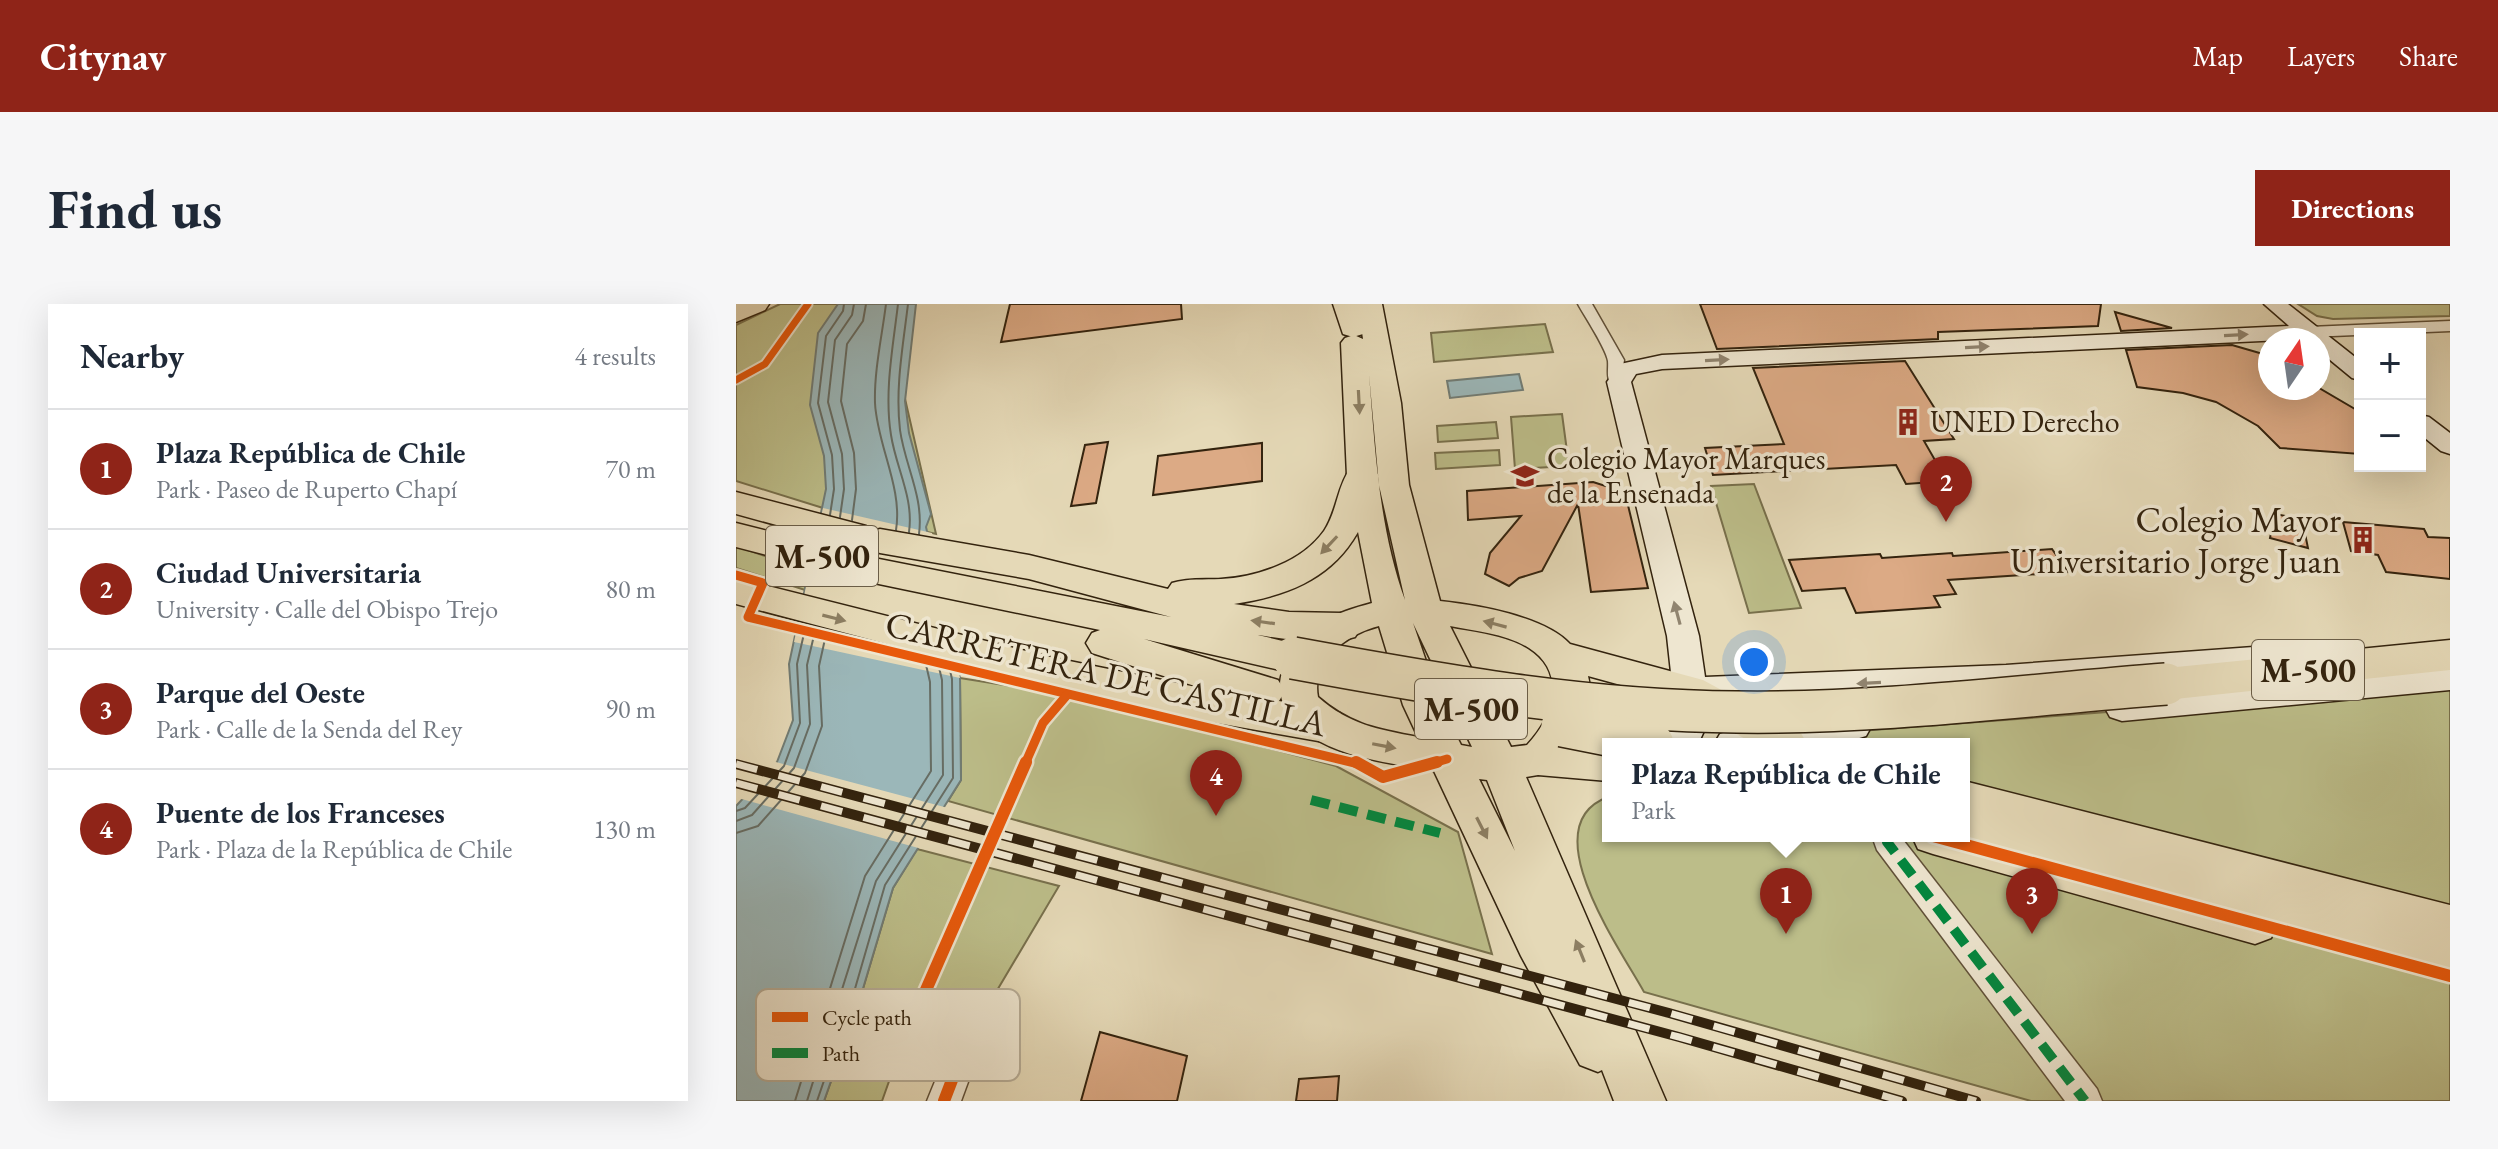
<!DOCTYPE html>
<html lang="en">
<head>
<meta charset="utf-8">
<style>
	body { margin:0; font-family:"EB Garamond",serif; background:#f6f6f7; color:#1f2937 }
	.controls { position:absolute; right:24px; top:24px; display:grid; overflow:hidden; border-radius:0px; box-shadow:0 8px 32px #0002 }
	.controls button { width:72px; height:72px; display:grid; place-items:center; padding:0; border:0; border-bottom:2px solid #e0e1e3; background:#fff; color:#1f2937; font:40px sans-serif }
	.compass { position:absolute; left:1522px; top:24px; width:72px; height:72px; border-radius:50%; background:#fff; box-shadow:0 8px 32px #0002; rotate:13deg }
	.you { position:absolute; left:1018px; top:358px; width:28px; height:28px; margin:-20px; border:6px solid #fff; border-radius:50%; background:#1a73e8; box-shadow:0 0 0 12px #1a73e833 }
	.badge { display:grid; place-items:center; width:52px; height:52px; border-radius:50%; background:#8f2418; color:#fff; font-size:26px; font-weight:700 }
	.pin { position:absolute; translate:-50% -66px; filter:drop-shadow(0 2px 4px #0008) }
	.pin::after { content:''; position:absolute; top:42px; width:28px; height:24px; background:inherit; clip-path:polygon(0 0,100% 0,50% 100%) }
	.popup { position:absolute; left:866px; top:434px; width:368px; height:104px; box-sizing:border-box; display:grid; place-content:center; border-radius:0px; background:#fff; filter:drop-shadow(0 2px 6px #0005); font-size:26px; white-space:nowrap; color:#747a83 }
	.popup b { font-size:30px; color:#1f2937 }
	.popup::after { content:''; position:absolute; left:50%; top:100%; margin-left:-16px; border:16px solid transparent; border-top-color:#fff }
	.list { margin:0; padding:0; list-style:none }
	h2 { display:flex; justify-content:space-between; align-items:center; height:104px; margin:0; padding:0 32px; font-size:34px }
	h2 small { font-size:26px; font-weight:400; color:#747a83 }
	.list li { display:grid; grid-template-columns:52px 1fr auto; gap:24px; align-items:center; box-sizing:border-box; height:120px; padding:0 32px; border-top:2px solid #e0e1e3 }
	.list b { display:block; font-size:30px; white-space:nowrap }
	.list p { margin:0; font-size:26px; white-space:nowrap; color:#747a83 }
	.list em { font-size:26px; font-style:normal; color:#747a83 }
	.map { position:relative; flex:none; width:1714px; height:797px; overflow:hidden; border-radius:0px }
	header { display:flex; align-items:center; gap:48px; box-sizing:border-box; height:112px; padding:0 40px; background:#8f2418; color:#fff }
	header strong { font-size:38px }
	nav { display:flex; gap:44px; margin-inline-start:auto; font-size:28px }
	.intro { display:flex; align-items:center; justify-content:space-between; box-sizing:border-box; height:192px; padding:0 48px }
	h1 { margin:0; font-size:56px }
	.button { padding:20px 36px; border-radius:0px; background:#8f2418; color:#fff; font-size:28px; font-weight:700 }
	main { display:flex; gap:48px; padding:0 48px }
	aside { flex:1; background:#fff; border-radius:0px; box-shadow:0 8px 32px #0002 }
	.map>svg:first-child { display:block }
</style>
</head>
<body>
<header>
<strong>Citynav</strong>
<nav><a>Map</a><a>Layers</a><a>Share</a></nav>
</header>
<div class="intro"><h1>Find us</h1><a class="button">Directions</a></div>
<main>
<aside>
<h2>Nearby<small>4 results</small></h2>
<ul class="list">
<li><span class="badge">1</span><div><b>Plaza República de Chile</b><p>Park · Paseo de Ruperto Chapí</p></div><em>70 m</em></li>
<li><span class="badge">2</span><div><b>Ciudad Universitaria</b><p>University · Calle del Obispo Trejo</p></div><em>80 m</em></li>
<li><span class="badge">3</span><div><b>Parque del Oeste</b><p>Park · Calle de la Senda del Rey</p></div><em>90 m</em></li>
<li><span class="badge">4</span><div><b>Puente de los Franceses</b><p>Park · Plaza de la República de Chile</p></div><em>130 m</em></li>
</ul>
</aside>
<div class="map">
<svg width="1714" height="797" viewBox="0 0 1714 797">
	<rect width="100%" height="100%" fill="#e5d9b7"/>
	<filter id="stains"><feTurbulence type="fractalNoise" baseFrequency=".0025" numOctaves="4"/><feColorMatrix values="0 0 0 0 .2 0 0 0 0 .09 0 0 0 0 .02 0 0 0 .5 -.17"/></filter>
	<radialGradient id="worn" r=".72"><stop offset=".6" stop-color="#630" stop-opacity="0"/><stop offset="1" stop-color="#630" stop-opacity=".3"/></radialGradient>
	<g fill="#bcbd89" stroke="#78704c" stroke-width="2">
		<polygon points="44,0 176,0 167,86 200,230 87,204 0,177 0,21"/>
		<polygon points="1562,0 1714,0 1714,12 1597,15 1581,12"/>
		<polygon points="809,20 817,48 698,58 695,29"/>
		<polygon points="826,110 833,162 779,165 775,113"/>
		<polygon points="760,118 762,134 702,138 701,122"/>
		<polygon points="763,146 764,161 700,165 699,149"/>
		<polygon points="1018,180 1065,304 1013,309 975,182"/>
		<polygon points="0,242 73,267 69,286 0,264"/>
		<polygon points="224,374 331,391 600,462 722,528 756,650 212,497 225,476"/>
		<path d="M1714 382V797H1295L908 688C885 646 795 521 872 493V532H1228V440H1109L1110 428Z"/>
		<polygon points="181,545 323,582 231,737 168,735 146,797 88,797 123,698 157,584"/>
	</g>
	<g fill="#9bb7b9" stroke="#717c75" stroke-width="2">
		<polygon points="102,0 180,0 169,97 173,129 195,210 190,223 224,374 225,476 157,584 123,698 88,797 0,797 0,502 41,458 57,416 53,360 90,185 88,152 74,101 82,29"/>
		<polygon points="783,70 787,86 714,94 711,77"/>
	</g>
	<g fill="#e5d9b7">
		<polygon points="87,204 196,229 224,374 58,338"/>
		<polygon points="36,457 212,504 186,545 2,494"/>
	</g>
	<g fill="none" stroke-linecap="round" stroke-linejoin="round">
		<g stroke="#676d64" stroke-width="2">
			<path d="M150 0C146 32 138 67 139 99 141 141 167 184 160 226"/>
			<path d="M162 0C157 43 148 88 155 131 160 164 178 194 173 228"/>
			<path d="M172 0C167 42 159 84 164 126 169 162 188 193 183 230"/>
			<polyline points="94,211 98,185 96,151 82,99 90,32 107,7 108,0"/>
			<polyline points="104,213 108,185 106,150 92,98 99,36 116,11 118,0"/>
			<polyline points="116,216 120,185 118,149 105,97 111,40 127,17 130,0"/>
			<polyline points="0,507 9,504 48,462 64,419 61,360 70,321"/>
			<polyline points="0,517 16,511 58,464 74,420 71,361 80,323"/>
			<polyline points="0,529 22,522 69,469 86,422 83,362 91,326"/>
			<polyline points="59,797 129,572 195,467 194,378 188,352"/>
			<polyline points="71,797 140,577 207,471 206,376 201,355"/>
			<polyline points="81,797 116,695 149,581 217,474 216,375 212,358"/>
		</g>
	</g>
	<g fill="#dcaa85" stroke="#33230e" stroke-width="2">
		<polygon points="274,0 445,0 446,15 265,38"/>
		<polygon points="964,0 1365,0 1362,22 1202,28 1202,35 981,45"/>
		<polygon points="1379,8 1436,24 1385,27"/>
		<polygon points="1496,41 1534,52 1534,84 1583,84 1624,108 1624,150 1544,144 1522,122 1480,98 1447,89 1401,83 1390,46"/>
		<polygon points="1169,57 1218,135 1188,137 1211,177 1170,180 1160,161 977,171 969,144 1048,140 1017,64"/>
		<polygon points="372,138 360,199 335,202 349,141"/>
		<polygon points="526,139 526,177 417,191 422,152"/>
		<polygon points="857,178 876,184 885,194 890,193 912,284 855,288 842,200 806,267 783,274 773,282 749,270 754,249 785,212 732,216 731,187"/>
		<polygon points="1539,210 1566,215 1572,244 1534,234"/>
		<polygon points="1607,218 1688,225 1692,233 1714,234 1714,275 1650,268 1642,251 1615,247"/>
		<polygon points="1316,245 1332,268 1212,276 1220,290 1198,292 1204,303 1120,309 1109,284 1066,287 1053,256 1144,250 1146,254 1216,249 1217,252"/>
		<polygon points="364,728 451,752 441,797 345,797"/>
		<polygon points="603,772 601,797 560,797 563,775"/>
	</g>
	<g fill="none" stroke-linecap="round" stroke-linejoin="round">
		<g stroke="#605038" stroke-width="3">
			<g id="street">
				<path d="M842 0H856L888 56 886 69 891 78 889 82 883 83C868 79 873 69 872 57 870 44 849 13 842 0Z"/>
				<polygon points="1714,17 1714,27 1573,33 1565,28 1573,23"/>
				<polygon points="1136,532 1164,532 1361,785 1366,797 1329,797 1141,546"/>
				<polygon points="231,721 242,726 247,737 225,797 191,797 220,726"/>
			</g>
		</g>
		<g stroke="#33230e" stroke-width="3">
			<g id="secondary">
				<polygon points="1528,0 1552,0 1624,57 1624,76 1616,74 1582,46 1582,36 1568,35 926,65 900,70 895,78 963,332 969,373 1270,361 1585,338 1596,341 1601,349 1596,357 1506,367 1270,385 972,398 974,414 962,440 911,440 917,430 936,422 940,414 931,332 871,78 884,60 926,51 1553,22"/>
				<polygon points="1684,111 1693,113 1714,129 1714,150 1705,147 1684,130"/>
				<polygon points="1714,362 1714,386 1386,417 1374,413 1369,404 1374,395 1386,391"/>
				<path d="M1118 410 1130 414 1135 423 1130 432C1083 447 1027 440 978 440L984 430 996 426Z"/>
			</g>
		</g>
		<g stroke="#33230e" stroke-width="3">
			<g id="primary">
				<path d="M622 0H646L665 99 673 181 704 297C741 301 808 312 834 340L967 376 1065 429 1071 440H1018L943 397 852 372C859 400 850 419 836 442L872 445V477L802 471 790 473 930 797H878L866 766 862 768 844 761 785 652 698 467C657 459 608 455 573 431 526 397 541 350 584 320 600 309 618 304 636 299L611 172 605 39 609 34 618 31 627 35ZM633 70 643 181 669 296C643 225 639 145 633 70ZM677 319 736 443 725 441 705 401ZM643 322 667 401 682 433C641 425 614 421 582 393 575 357 611 330 643 322ZM714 322C739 327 771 330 793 344 832 369 817 414 791 441L775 443ZM743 475 751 476 779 547Z"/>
				<polygon points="1228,477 1714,601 1714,643 1228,511"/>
				<polygon points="1228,522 1519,598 1535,604 1542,619 1535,634 1519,640 1197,550 1182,545 1176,532 1228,532"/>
			</g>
		</g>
		<g stroke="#33230e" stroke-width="3">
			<g id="highway">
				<polygon points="0,0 33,0 29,6 0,18"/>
				<polygon points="597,0 625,0 631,24 627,30 617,33 607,30"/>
				<path d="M626 162 638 165 643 172C624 253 581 288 498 300L553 308 605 309 619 313 625 323 619 333C589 342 554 336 522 331L572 343 578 354 572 365 557 369 408 335 542 376 549 387 543 397 604 409 610 421 604 433 588 438 436 411 314 383 0 300V274L314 353 465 384 356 349 350 339 356 329 364 326 138 279 0 243V219L138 254 435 313 293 275 144 249 131 245 127 239 117 242 0 210V188L130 222 134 228 144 225 293 251 432 285 436 279C452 274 468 276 485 275 521 273 566 258 588 227 601 208 601 183 614 165Z"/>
				<polygon points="1714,336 1714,366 1430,396 1415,391 1408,380 1415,369 1430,364"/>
				<polygon points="1228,499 1714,624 1714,674 1211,533 1228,532"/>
			</g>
		</g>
		<use href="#street" fill="#eee6d0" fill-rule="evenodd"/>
		<use href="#secondary" fill="#eee6d0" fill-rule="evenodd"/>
		<use href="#primary" fill="#e5d9b7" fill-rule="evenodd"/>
		<use href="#highway" fill="#e5d9b7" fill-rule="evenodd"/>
		<g stroke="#33230e" stroke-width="10">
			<g id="rail">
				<polyline points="0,460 933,709 1240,797"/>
				<polyline points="0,479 943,733 1166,797"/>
			</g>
		</g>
		<use href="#rail" stroke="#eee6d0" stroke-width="7" stroke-dasharray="22" stroke-linecap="butt"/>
		<g stroke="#33230e" stroke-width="44" stroke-linecap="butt">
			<g id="highway-bridge">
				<path d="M557 354C704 381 851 407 1001 408 1144 410 1288 391 1430 380"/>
				<polyline points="826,422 917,440"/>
			</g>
		</g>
		<use href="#highway-bridge" stroke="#e5d9b7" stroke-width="41"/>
		<g stroke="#00873e" stroke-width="10" stroke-dasharray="19 10" stroke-linecap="butt">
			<polyline points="575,496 704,529"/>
			<polyline points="1150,532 1151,538 1349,797"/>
		</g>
		<g stroke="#eee6d0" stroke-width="11">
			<polyline id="cycleway-far2" points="0,76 29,60 72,0"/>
		</g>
		<g stroke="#eee6d0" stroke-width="14">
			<g id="cycleway-far1">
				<polyline points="0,271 27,279 12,313 623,460"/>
				<polyline points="289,460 307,419 331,391"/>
				<polyline points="694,460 711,455"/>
			</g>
		</g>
		<g stroke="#eee6d0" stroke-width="17">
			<g id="cycleway">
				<polyline points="620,458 647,473 701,458"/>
				<polyline points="1197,532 1714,672"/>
				<polyline points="208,797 231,737 179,711 290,458"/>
			</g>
		</g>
		<use href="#cycleway-far2" stroke="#e8590c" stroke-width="7"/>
		<use href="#cycleway-far1" stroke="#e8590c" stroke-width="9"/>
		<use href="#cycleway" stroke="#e8590c" stroke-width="12"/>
	</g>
	<defs><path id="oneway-solid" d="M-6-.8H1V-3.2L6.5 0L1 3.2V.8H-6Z" transform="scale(2)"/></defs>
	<g fill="#90846f">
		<use href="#oneway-solid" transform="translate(1500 31) rotate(-3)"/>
		<use href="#oneway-solid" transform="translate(1241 43) rotate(-3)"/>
		<use href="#oneway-solid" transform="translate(981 56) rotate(-3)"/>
		<use href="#oneway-solid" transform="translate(941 309) rotate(-105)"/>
		<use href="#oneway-solid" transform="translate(1133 379) rotate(177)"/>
	</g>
	<g fill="#8c7e62">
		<use href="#oneway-solid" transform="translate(623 98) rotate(87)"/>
		<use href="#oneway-solid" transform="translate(593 241) rotate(133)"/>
		<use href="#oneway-solid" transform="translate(98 314) rotate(14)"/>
		<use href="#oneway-solid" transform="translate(527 318) rotate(-172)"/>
		<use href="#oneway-solid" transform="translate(759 320) rotate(-165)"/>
		<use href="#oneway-solid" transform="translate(648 442) rotate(11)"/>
		<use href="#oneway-solid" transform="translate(746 524) rotate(63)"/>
		<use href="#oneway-solid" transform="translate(844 647) rotate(-112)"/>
	</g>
	<defs>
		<g id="building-bare" transform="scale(2.16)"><path d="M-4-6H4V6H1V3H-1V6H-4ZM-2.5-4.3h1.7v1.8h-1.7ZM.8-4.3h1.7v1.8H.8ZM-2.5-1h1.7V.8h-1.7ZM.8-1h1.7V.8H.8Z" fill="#8f2418" stroke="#eee6d0" stroke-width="2.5" paint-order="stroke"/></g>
		<g id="school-bare" transform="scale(2.16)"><path d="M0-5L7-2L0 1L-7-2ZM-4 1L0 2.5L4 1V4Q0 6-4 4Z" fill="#8f2418" stroke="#eee6d0" stroke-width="2.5" paint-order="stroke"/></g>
	</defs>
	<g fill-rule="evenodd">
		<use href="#building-bare" x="1172" y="118"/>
		<use href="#school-bare" x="789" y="172"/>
		<use href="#building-bare" x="1627" y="236"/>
	</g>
	<g text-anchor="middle" stroke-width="7" stroke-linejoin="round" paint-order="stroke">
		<g font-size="30" fill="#33230e" stroke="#eee6d0" text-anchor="start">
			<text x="1194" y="128">UNED Derecho</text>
			<text x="811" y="165">Colegio Mayor Marques<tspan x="811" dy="34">de la Ensenada</tspan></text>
		</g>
		<g fill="#eee6d0" stroke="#6b5e48" stroke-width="2">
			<rect x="30" y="222" width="112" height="60" rx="6"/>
			<rect x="1516" y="336" width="112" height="60" rx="6"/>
			<rect x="679" y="375" width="112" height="60" rx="6"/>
		</g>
		<g font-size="34" font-weight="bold" fill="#33230e">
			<text x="86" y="264">M-500</text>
			<text x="1572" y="378">M-500</text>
			<text x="735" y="417">M-500</text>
		</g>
		<g font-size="36" fill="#33230e" stroke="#eee6d0" text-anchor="end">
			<text x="1605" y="228">Colegio Mayor<tspan x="1605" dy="41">Universitario Jorge Juan</tspan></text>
		</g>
		<g font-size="36" fill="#33230e" stroke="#eee6d0">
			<text transform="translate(370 369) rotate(13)" y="13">CARRETERA DE CASTILLA</text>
		</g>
	</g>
	<rect x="20" y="685" width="264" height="92" rx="12" fill="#eee6d0" stroke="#b6ac96" stroke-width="2"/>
	<rect x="36" y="708" width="36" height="10" fill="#e8590c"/>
	<rect x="36" y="744" width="36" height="10" fill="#00873e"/>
	<g font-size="22" fill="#33230e">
		<text x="86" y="721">Cycle path</text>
		<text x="86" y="757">Path</text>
	</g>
	<rect width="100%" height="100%" filter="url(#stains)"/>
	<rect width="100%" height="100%" fill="url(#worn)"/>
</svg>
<div class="controls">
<button>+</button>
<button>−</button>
</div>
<svg class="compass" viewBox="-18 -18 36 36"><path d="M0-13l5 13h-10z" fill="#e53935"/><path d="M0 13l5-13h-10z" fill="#747a83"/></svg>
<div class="you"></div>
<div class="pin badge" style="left:1050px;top:630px">1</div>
<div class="popup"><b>Plaza República de Chile</b>Park</div>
<div class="pin badge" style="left:1210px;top:218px">2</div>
<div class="pin badge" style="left:1296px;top:630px">3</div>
<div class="pin badge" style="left:480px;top:512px">4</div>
</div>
</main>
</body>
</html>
